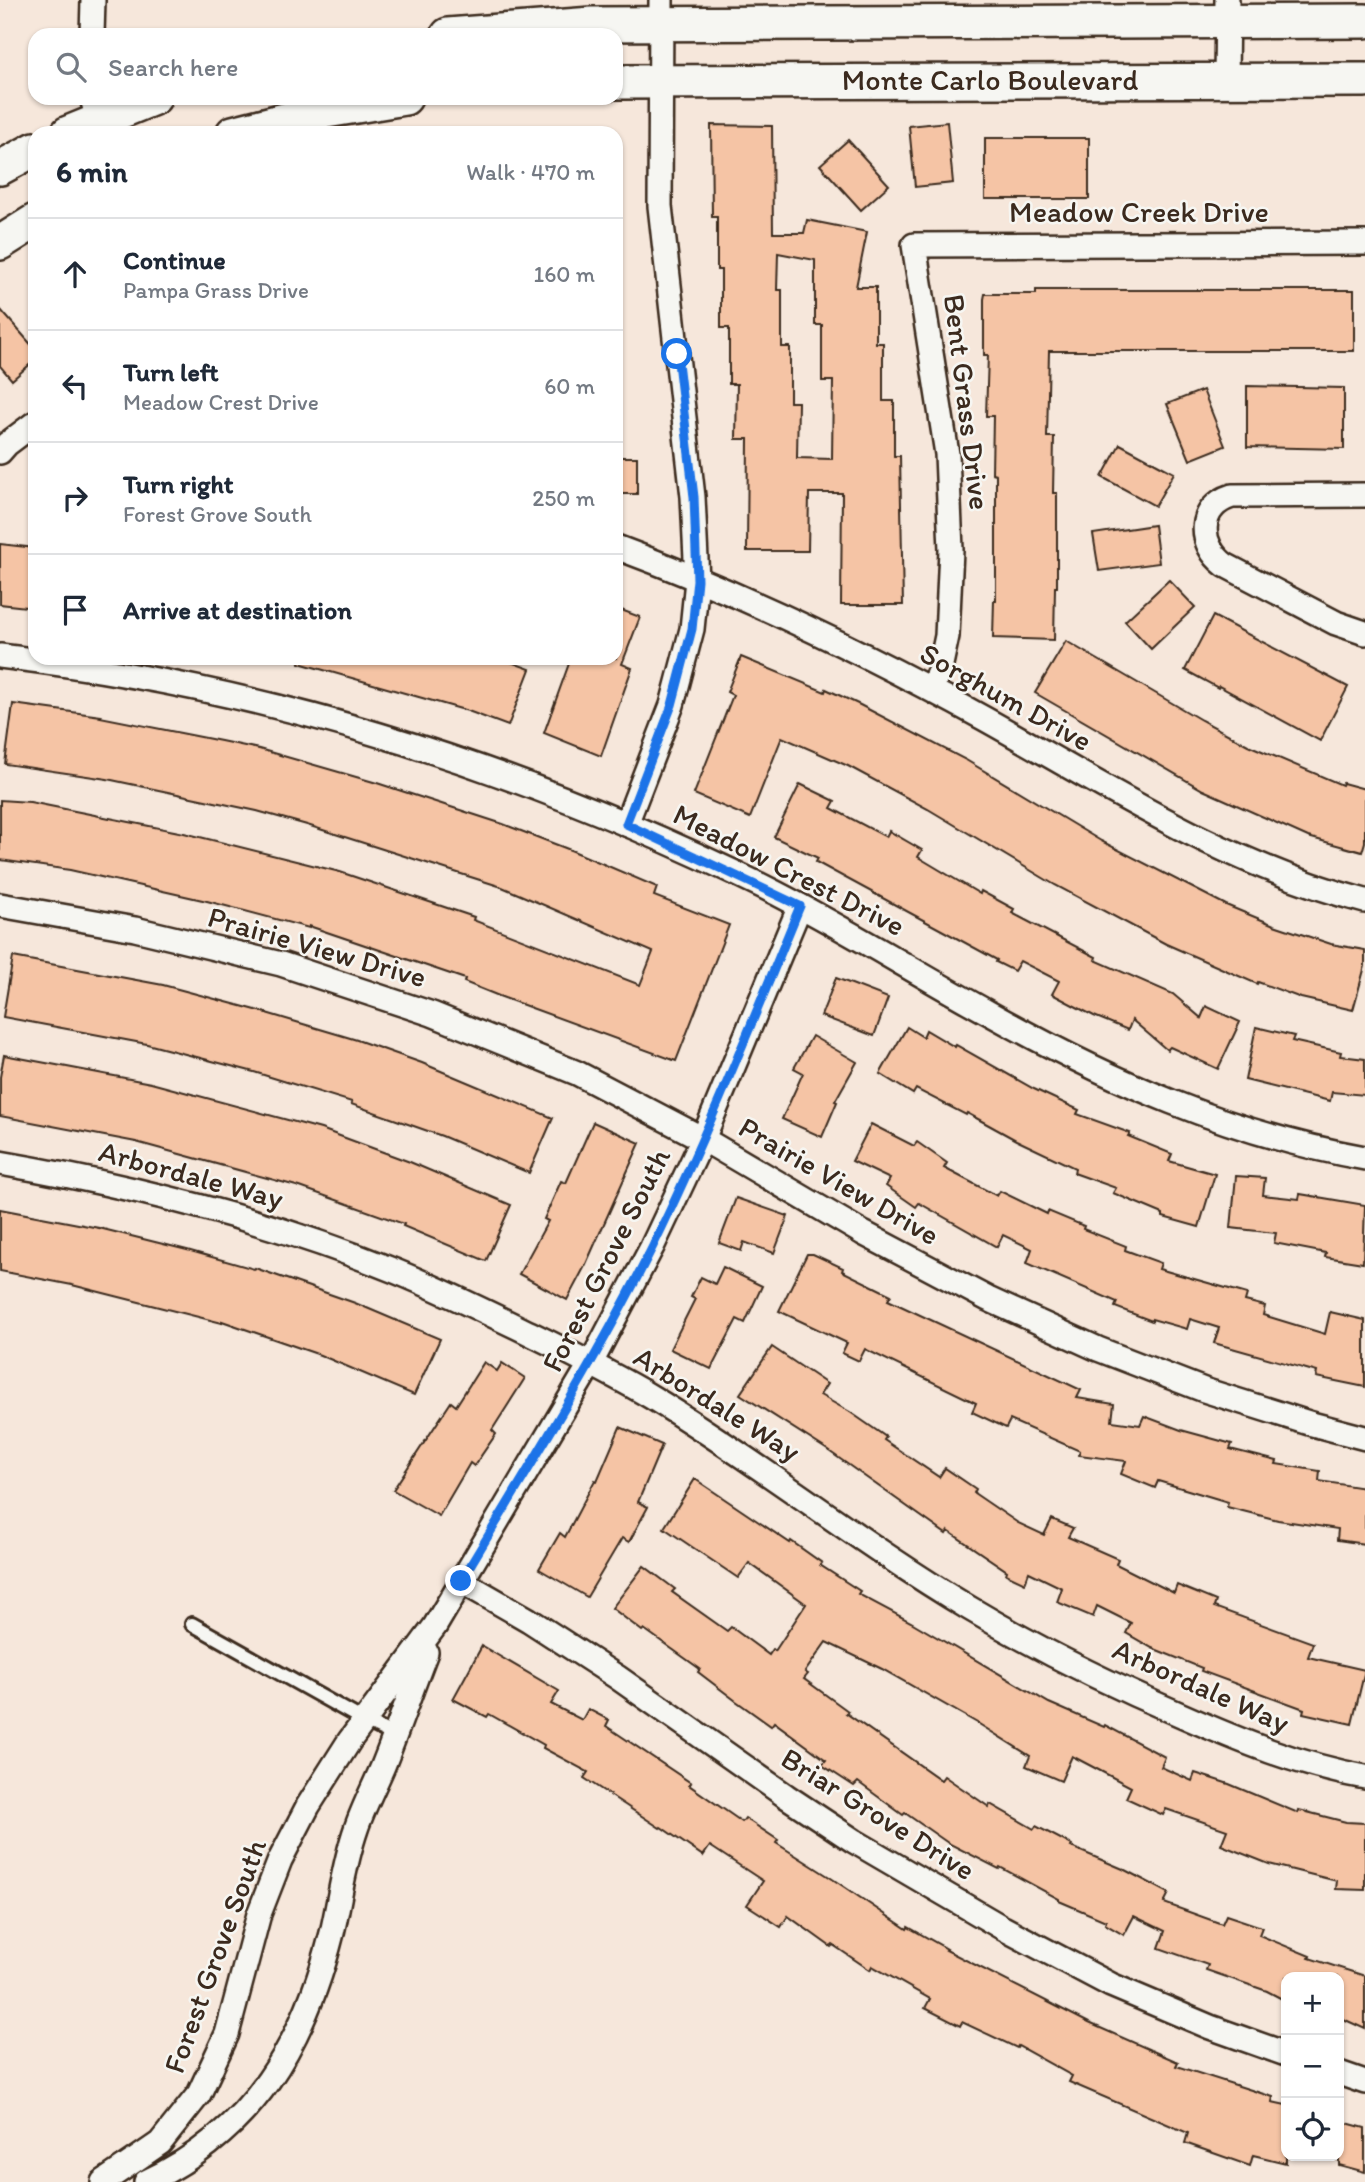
<!DOCTYPE html>
<html lang="en">
<head>
<meta charset="utf-8">
<style>
	body { margin:0; font-family:Itim,sans-serif; background:#f2f2f3; color:#1f2937 }
	.controls { position:absolute; right:21px; bottom:21px; display:grid; overflow:hidden; border-radius:14px; box-shadow:0 2px 5px #0004 }
	.controls button { width:63px; height:63px; display:grid; place-items:center; padding:0; border:0; border-bottom:2px solid #e0e1e3; background:#fff; color:#1f2937; font:35px sans-serif }
	.stop { position:absolute; width:21px; height:21px; margin:-16px; border:5px solid #1a73e8; border-radius:50%; background:#fff }
	.stop.end { background:#1a73e8; border-color:#fff; box-shadow:0 2px 7px #0008 }
	.list { margin:0; padding:0; list-style:none }
	h2 { display:flex; justify-content:space-between; align-items:center; height:91px; margin:0; padding:0 28px; font-size:30px }
	h2 small { font-size:23px; font-weight:400; color:#747a83 }
	.list li { display:grid; grid-template-columns:46px 1fr auto; gap:21px; align-items:center; box-sizing:border-box; height:112px; padding:0 28px; border-top:2px solid #e0e1e3 }
	.list b { display:block; font-size:26px; white-space:nowrap }
	.list p { margin:0; font-size:23px; white-space:nowrap; color:#747a83 }
	.list em { font-size:23px; font-style:normal; color:#747a83 }
	.icon { flex:none; width:38px; height:38px; fill:none; stroke:currentColor; stroke-width:2; stroke-linecap:round; stroke-linejoin:round }
	.map { position:relative; flex:none; width:1365px; height:2182px; overflow:hidden }
	.search { position:absolute; background:#fff; box-shadow:0 2px 5px #0004; left:28px; top:28px; width:595px; height:77px; display:flex; align-items:center; gap:18px; box-sizing:border-box; padding:0 24px; border-radius:21px; color:#747a83; font-size:26px }
	.panel { position:absolute; background:#fff; box-shadow:0 2px 5px #0004; left:28px; top:126px; width:595px; height:539px; border-radius:21px }
	.map>svg:first-child { display:block }
</style>
</head>
<body>
<div class="map">
<svg width="1365" height="2182" viewBox="0 0 1365 2182">
	<rect width="100%" height="100%" fill="#f6e7db"/>
	<filter id="ink" filterUnits="userSpaceOnUse"><feTurbulence type="fractalNoise" baseFrequency=".0143" numOctaves="2"/><feDisplacementMap in="SourceGraphic" scale="14" xChannelSelector="R" yChannelSelector="G"/><feConvolveMatrix kernelMatrix="1 2 1 2 8 2 1 2 1" color-interpolation-filters="sRGB"/></filter>
	<g filter="url(#ink)">
		<g fill="#f5c4a5" stroke="#3b2a1e" stroke-width="2" fill-rule="evenodd">
			<polygon points="947,122 953,183 915,187 909,126"/>
			<path d="M711 125 772 126 773 233H804L807 220 867 232 856 287H876V343H883V401H894V456H900L903 605H841L842 493H809L808 551H747L748 439H736L737 384H729V328H721V270H717V217H712ZM778 253 815 260V325H822V381H833L832 459 797 458 798 402H790V347H782V290H777Z"/>
			<rect x="985" y="138" width="104" height="61"/>
			<polygon points="848,140 889,185 861,210 820,165"/>
			<polygon points="1036,290 1354,290 1354,351 1049,351 1047,437 1054,437 1053,493 1057,493 1057,587 1055,587 1054,640 993,638 994,600 996,600 996,474 992,473 993,416 986,416 988,355 984,355 984,299 985,294 1036,294"/>
			<polygon points="0,309 35,349 35,360 12,380 0,366"/>
			<polygon points="1247,386 1344,388 1344,449 1247,447"/>
			<polygon points="1203,390 1225,446 1190,460 1167,404"/>
			<polygon points="1120,444 1174,473 1155,506 1102,477"/>
			<rect x="616" y="457" width="21" height="37"/>
			<polygon points="1154,525 1159,563 1099,571 1093,534"/>
			<polygon points="0,544 35,548 35,608 0,604"/>
			<polygon points="1169,580 1195,607 1151,649 1125,621"/>
			<polygon points="616,608 640,617 622,664 632,668 601,756 544,733 571,658 616,658"/>
			<polygon points="1213,616 1348,687 1320,741 1219,686 1218,688 1185,670"/>
			<polygon points="1066,641 1201,720 1248,745 1342,785 1343,783 1365,789 1365,842 1362,852 1308,837 1203,790 1035,693"/>
			<polygon points="741,657 825,692 826,689 860,705 966,760 1101,841 1226,905 1274,925 1331,944 1365,950 1365,966 1353,1010 1301,998 1258,982 1257,984 1166,944 1055,885 928,809 848,766 782,737 750,818 694,794 733,695 727,692"/>
			<polygon points="299,658 500,658 530,669 508,726 468,711 299,663"/>
			<polygon points="13,704 101,716 100,717 221,741 259,749 377,783 503,824 573,851 657,887 654,896 729,925 676,1061 499,996 464,982 465,979 309,926 309,928 207,901 70,870 0,860 0,800 30,802 184,833 340,872 474,917 473,920 640,985 653,952 502,887 307,825 257,811 107,779 5,764"/>
			<polygon points="800,784 835,801 831,808 886,837 889,831 922,850 918,857 980,894 981,891 1014,909 1012,913 1096,957 1095,960 1173,994 1201,1018 1206,1006 1240,1022 1218,1069 1170,1047 1167,1050 1132,1020 1128,1030 1094,1016 1052,994 1059,981 1020,961 1014,971 996,962 997,960 816,862 818,858 774,837"/>
			<polygon points="13,957 163,985 256,1010 357,1040 422,1063 553,1118 529,1173 442,1136 351,1104 352,1102 254,1072 147,1044 3,1017"/>
			<polygon points="836,978 888,998 874,1036 821,1016"/>
			<polygon points="907,1027 923,1037 926,1030 955,1047 956,1045 1034,1089 1079,1110 1077,1114 1130,1133 1128,1136 1172,1154 1169,1161 1215,1174 1199,1227 1163,1217 1163,1214 1113,1193 1116,1188 1074,1173 1075,1168 1016,1140 967,1113 966,1115 916,1089 913,1094 880,1074"/>
			<polygon points="1256,1027 1294,1036 1292,1041 1341,1052 1340,1056 1365,1059 1365,1095 1332,1092 1330,1101 1245,1080"/>
			<polygon points="812,1036 857,1062 835,1101 837,1102 822,1137 782,1119 803,1073 794,1068"/>
			<polygon points="4,1055 151,1083 321,1129 410,1162 511,1205 486,1261 403,1226 404,1224 300,1187 136,1142 0,1116 0,1077"/>
			<polygon points="593,1122 640,1143 586,1264 567,1300 519,1274 548,1221 544,1219 561,1181 566,1183"/>
			<polygon points="871,1124 914,1146 917,1142 947,1163 944,1168 997,1196 1000,1191 1047,1214 1048,1211 1084,1226 1083,1229 1126,1246 1125,1250 1161,1263 1159,1269 1247,1294 1245,1301 1265,1306 1263,1315 1325,1334 1330,1312 1365,1320 1365,1387 1316,1377 1317,1372 1214,1343 1219,1328 1190,1319 1187,1329 1152,1319 1152,1321 1115,1307 1117,1302 1027,1263 1032,1249 1003,1235 997,1247 919,1203 916,1207 886,1186 890,1179 852,1161"/>
			<polygon points="1236,1176 1265,1178 1263,1195 1299,1199 1300,1194 1365,1205 1363,1263 1325,1257 1326,1253 1274,1243 1276,1233 1231,1228"/>
			<polygon points="736,1198 788,1216 774,1253 744,1242 741,1251 719,1243"/>
			<polygon points="0,1209 99,1228 187,1250 254,1269 255,1268 355,1303 440,1339 414,1395 320,1355 222,1321 222,1323 72,1285 0,1271"/>
			<polygon points="807,1254 813,1254 843,1268 842,1271 891,1295 888,1300 1081,1390 1077,1398 1114,1404 1112,1421 1140,1425 1144,1416 1181,1430 1232,1444 1230,1449 1277,1461 1276,1464 1320,1471 1319,1481 1365,1488 1365,1544 1337,1540 1338,1529 1278,1520 1227,1507 1228,1502 1158,1481 1155,1488 1121,1474 1126,1461 1079,1455 1080,1451 1010,1420 1006,1428 972,1412 976,1403 865,1349 859,1361 842,1353 847,1343 779,1311"/>
			<polygon points="723,1267 762,1286 745,1323 737,1319 711,1369 670,1349 695,1299 691,1297 701,1277 715,1284"/>
			<polygon points="772,1347 827,1384 820,1395 850,1412 886,1437 884,1440 939,1477 945,1468 976,1489 974,1493 1018,1523 1044,1535 1052,1519 1073,1528 1068,1537 1118,1559 1116,1564 1174,1593 1177,1585 1216,1601 1214,1607 1313,1643 1308,1657 1365,1670 1352,1724 1303,1713 1304,1709 1201,1671 1202,1668 1152,1648 1126,1633 1131,1623 1097,1606 1093,1617 1057,1602 1062,1588 1029,1572 1025,1583 1006,1574 1007,1571 948,1531 946,1534 826,1449 740,1394"/>
			<polygon points="484,1362 497,1371 502,1363 525,1378 492,1430 496,1434 474,1466 470,1463 439,1516 393,1490 451,1402 456,1406"/>
			<polygon points="620,1427 662,1445 638,1502 648,1507 629,1542 622,1538 587,1597 539,1569 560,1533 565,1537 595,1480 597,1481"/>
			<polygon points="695,1479 790,1543 791,1541 822,1563 820,1565 860,1591 858,1594 911,1622 1049,1703 1104,1727 1105,1725 1165,1757 1161,1767 1192,1781 1195,1773 1229,1784 1298,1813 1299,1810 1346,1822 1365,1823 1365,1890 1336,1889 1337,1881 1269,1864 1221,1845 1227,1830 1166,1809 1163,1815 1126,1798 1131,1787 1072,1756 1061,1781 1026,1766 1030,1756 979,1724 882,1669 826,1642 805,1672 808,1674 804,1679 848,1711 846,1713 941,1780 944,1776 989,1807 990,1804 1034,1829 1036,1826 1072,1845 1071,1847 1123,1869 1169,1893 1164,1903 1222,1924 1226,1915 1262,1927 1259,1935 1310,1956 1309,1958 1365,1976 1365,2029 1339,2017 1339,1977 1286,1977 1286,2001 1267,1991 1206,1970 1208,1965 1159,1948 1165,1931 1134,1916 1124,1935 1105,1924 1106,1921 1059,1901 1059,1899 1000,1867 999,1869 948,1843 905,1813 903,1815 858,1782 854,1786 822,1765 826,1760 774,1722 771,1726 736,1701 698,1672 700,1669 644,1629 642,1631 612,1608 644,1566 675,1589 672,1592 727,1631 731,1627 769,1655 773,1649 775,1651 806,1604 749,1563 738,1578 664,1528"/>
			<polygon points="482,1646 559,1691 551,1704 582,1720 588,1709 609,1720 606,1726 691,1783 689,1785 742,1822 745,1818 778,1840 776,1843 828,1876 907,1929 908,1927 947,1949 946,1950 1089,2023 1178,2062 1176,2066 1273,2097 1272,2102 1286,2105 1286,2163 1253,2155 1250,2166 1185,2143 1188,2133 1069,2082 1072,2076 1018,2046 1017,2048 962,2022 960,2026 925,2008 930,1999 872,1966 870,1970 833,1945 831,1947 788,1916 781,1927 747,1905 763,1881 710,1846 703,1856 661,1827 660,1828 584,1778 588,1772 543,1748 544,1745 489,1714 487,1717 453,1699"/>
			<polygon points="1339,2121 1365,2128 1365,2172 1339,2165"/>
		</g>
		<g fill="none" stroke-linecap="round" stroke-linejoin="round">
			<g stroke="#3b2a1e" stroke-width="18">
				<polyline id="lane" points="192,1624 365,1721 394,1735"/>
			</g>
			<g stroke="#3b2a1e" stroke-width="28">
				<g id="street">
					<polyline points="92,35 93,0"/>
					<polyline points="1226,79 1227,0"/>
					<polyline points="92,98 98,120"/>
					<polyline points="0,452 7,444 35,423"/>
					<path d="M1365 495 1232 496C1197 507 1198 545 1225 565L1336 623 1365 633"/>
					<path d="M616 547C743 594 867 654 985 719 1109 788 1226 865 1365 901"/>
					<path d="M0 656C266 687 524 769 764 887 842 926 914 972 989 1013 1109 1080 1229 1134 1365 1158"/>
					<polyline points="931,689 940,669 947,636 951,550 947,454 914,245 1365,243"/>
					<polyline points="626,824 672,705 692,629 697,580 693,497 660,206 661,0"/>
					<polyline points="0,905 135,929 281,964 432,1014 577,1073 703,1139 863,1233 988,1299 1098,1349 1204,1390 1312,1424 1365,1438"/>
					<path d="M0 1163C134 1186 268 1220 395 1271 437 1288 478 1308 519 1328 564 1350 610 1372 653 1398 761 1464 860 1543 969 1608 1036 1648 1107 1683 1179 1714 1240 1741 1299 1765 1365 1777"/>
					<polyline points="461,1581 529,1620 617,1677 786,1796 854,1841 1003,1928 1111,1985 1210,2027 1286,2054"/>
					<polyline points="1339,2073 1365,2082"/>
					<polyline points="103,2182 160,2143 199,2094 227,2034 259,1914 280,1860 308,1806 350,1740 435,1626 591,1363 652,1247 703,1139 800,906"/>
					<path d="M146 2182C253 2132 304 2044 332 1933 340 1899 344 1863 356 1829 363 1808 374 1787 383 1766 398 1729 411 1690 426 1652"/>
				</g>
			</g>
			<g stroke="#3b2a1e" stroke-width="38">
				<g id="secondary">
					<polyline points="448,35 592,24 1365,21"/>
					<polyline points="616,82 1365,80"/>
					<polyline points="68,133 154,98"/>
					<polyline points="233,133 308,114 405,98"/>
					<polyline points="0,168 35,149"/>
					<polyline points="0,243 35,221"/>
				</g>
			</g>
			<use href="#lane" stroke="#f6f6f2" stroke-width="12"/>
			<use href="#street" stroke="#f6f6f2" stroke-width="23"/>
			<use href="#secondary" stroke="#f6f6f2" stroke-width="33"/>
		</g>
	</g>
	<g fill="none" stroke-linecap="round" stroke-linejoin="round" filter="url(#ink)">
		<path stroke="#1a73e8" stroke-width="9" d="M461 1581C527 1471 596 1361 653 1246 707 1135 753 1020 800 906L626 824 672 705 692 629 697 580 694 497 677 354"/>
	</g>
	<g text-anchor="middle" stroke-width="5" stroke-linejoin="round" paint-order="stroke">
		<g font-size="30" fill="#3b2a1e" stroke="#f6f6f2">
			<text x="990" y="90">Monte Carlo Boulevard</text>
			<text x="1139" y="222">Meadow Creek Drive</text>
			<text transform="translate(967 402) rotate(83)" y="10">Bent Grass Drive</text>
			<text transform="translate(1006 697) rotate(29)" y="10">Sorghum Drive</text>
			<text transform="translate(789 870) rotate(27)" y="10">Meadow Crest Drive</text>
			<text transform="translate(317 947) rotate(16)" y="10">Prairie View Drive</text>
			<text transform="translate(191 1175) rotate(15)" y="10">Arbordale Way</text>
			<text transform="translate(839 1181) rotate(30)" y="10">Prairie View Drive</text>
			<text transform="translate(606 1260) rotate(-63)" y="10">Forest Grove South</text>
			<text transform="translate(717 1404) rotate(32)" y="10">Arbordale Way</text>
			<text transform="translate(1201 1686) rotate(24)" y="10">Arbordale Way</text>
			<text transform="translate(878 1814) rotate(32)" y="10">Briar Grove Drive</text>
			<text transform="translate(215 1956) rotate(-70)" y="10">Forest Grove South</text>
		</g>
	</g>
</svg>
<div class="controls">
<button>+</button>
<button>−</button>
<button><svg class="icon" aria-label="locate" viewBox="0 0 24 24"><circle cx="12" cy="12" r="6"/><path d="M12 2v4M12 18v4M2 12h4M18 12h4"/></svg></button>
</div>
<div class="stop" style="left:677px;top:354px"></div>
<div class="stop end" style="left:461px;top:1581px"></div>
<div class="search"><svg class="icon" aria-label="search" viewBox="0 0 24 24"><circle cx="10" cy="10" r="6"/><path d="M15 15l6 6"/></svg>Search here</div>
<section class="panel">
<h2>6 min<small>Walk · 470 m</small></h2>
<ul class="list">
<li><svg class="icon" aria-label="ahead" viewBox="0 0 24 24"><path d="M12 20V5M6 11l6-6 6 6"/></svg><div><b>Continue</b><p>Pampa Grass Drive</p></div><em>160 m</em></li>
<li><svg class="icon" aria-label="left" viewBox="0 0 24 24"><path d="M17 20v-9H6M10 6l-5 5 5 5"/></svg><div><b>Turn left</b><p>Meadow Crest Drive</p></div><em>60 m</em></li>
<li><svg class="icon" aria-label="right" viewBox="0 0 24 24"><path d="M7 20v-9h11M14 6l5 5-5 5"/></svg><div><b>Turn right</b><p>Forest Grove South</p></div><em>250 m</em></li>
<li><svg class="icon" aria-label="arrive" viewBox="0 0 24 24"><path d="M6 21V4h12l-3 4 3 4H6"/></svg><div><b>Arrive at destination</b></div></li>
</ul>
</section>
</div>
</body>
</html>
